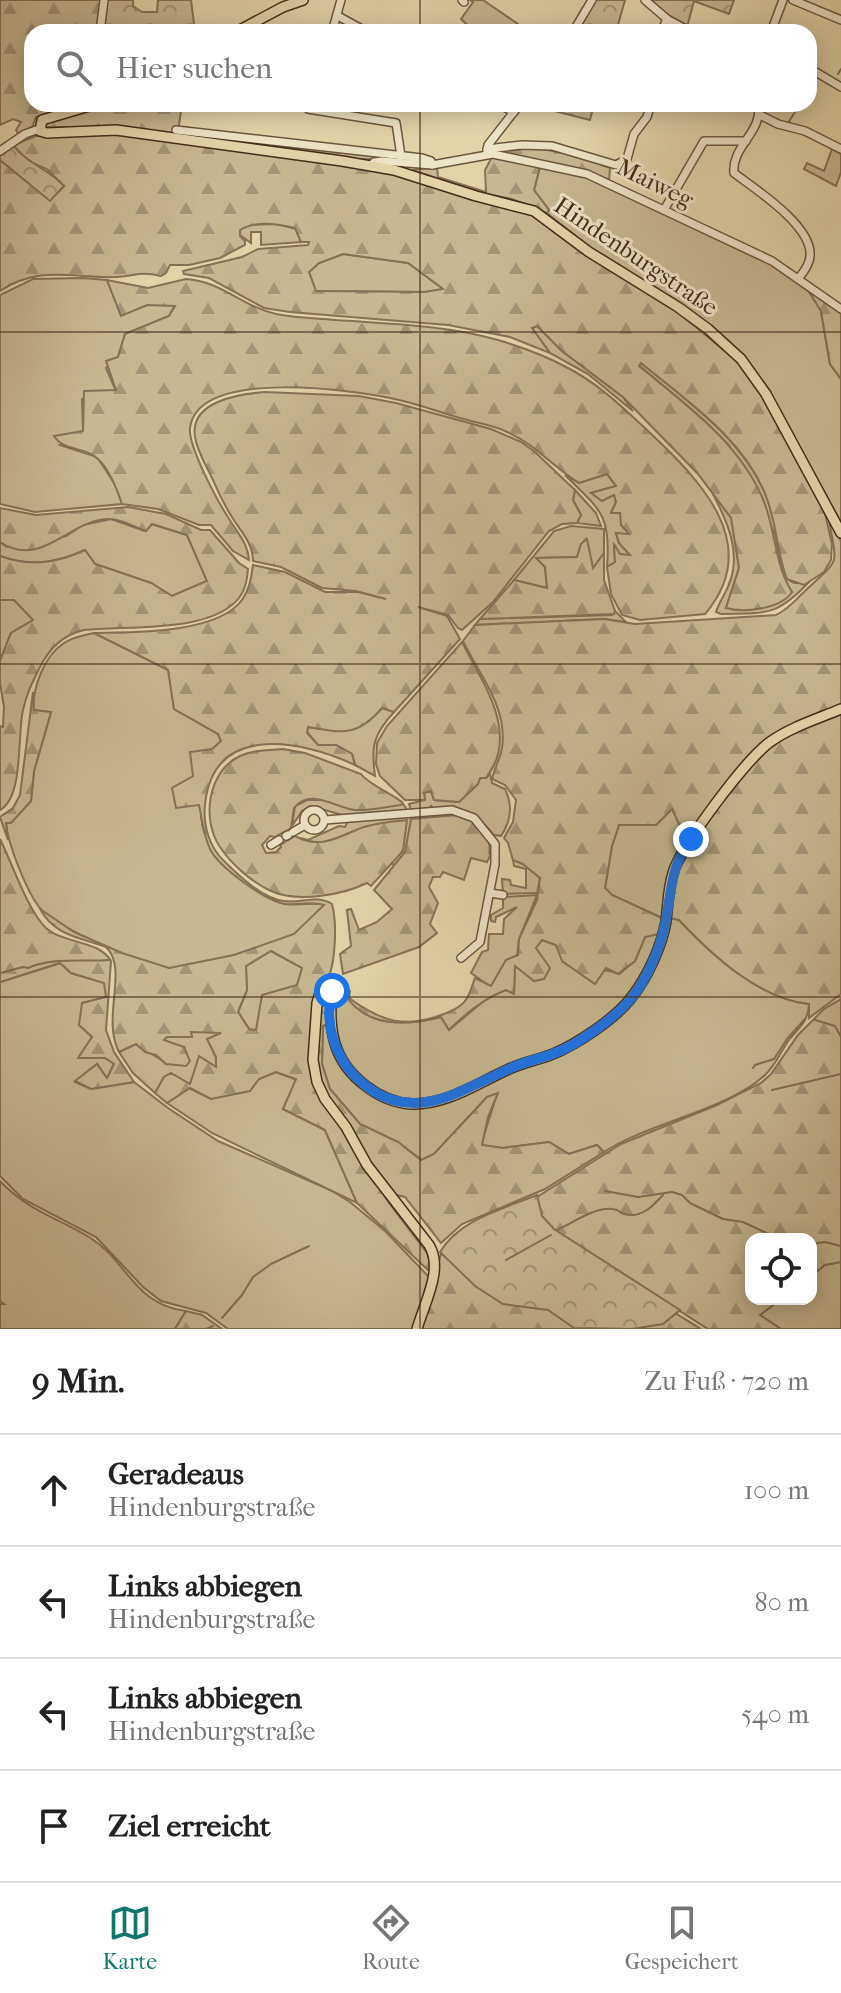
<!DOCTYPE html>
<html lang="de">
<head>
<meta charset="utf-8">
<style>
	body { margin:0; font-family:"IM FELL French Canon",serif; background:#f6f6f6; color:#222 }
	.controls { position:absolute; right:24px; bottom:24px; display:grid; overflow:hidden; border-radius:16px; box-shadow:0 4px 20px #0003 }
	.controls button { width:72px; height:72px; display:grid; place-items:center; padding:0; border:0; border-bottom:2px solid #e0e0e0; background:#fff; color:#222; font:40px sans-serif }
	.stop { position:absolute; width:24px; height:24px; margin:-18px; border:6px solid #1a73e8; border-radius:50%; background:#fff }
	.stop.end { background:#1a73e8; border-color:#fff; box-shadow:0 2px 8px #0008 }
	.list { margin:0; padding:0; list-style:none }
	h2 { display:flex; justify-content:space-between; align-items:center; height:104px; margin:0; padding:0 32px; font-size:34px }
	h2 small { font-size:26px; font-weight:400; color:#767676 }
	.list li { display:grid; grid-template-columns:52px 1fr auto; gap:24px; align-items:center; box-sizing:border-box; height:112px; padding:0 32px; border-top:2px solid #e0e0e0 }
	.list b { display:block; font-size:30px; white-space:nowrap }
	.list p { margin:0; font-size:26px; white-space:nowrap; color:#767676 }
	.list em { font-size:26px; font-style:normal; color:#767676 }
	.icon { flex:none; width:44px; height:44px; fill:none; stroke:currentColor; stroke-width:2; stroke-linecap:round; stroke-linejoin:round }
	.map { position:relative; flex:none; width:841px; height:1329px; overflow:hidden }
	.search { position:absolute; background:#fff; box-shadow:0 4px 20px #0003; left:24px; right:24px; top:24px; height:88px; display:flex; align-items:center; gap:20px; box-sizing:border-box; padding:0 28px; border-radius:24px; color:#767676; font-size:30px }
	.sheet { height:552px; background:#fff }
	nav { display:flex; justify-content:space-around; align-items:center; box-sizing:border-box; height:112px; border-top:2px solid #e0e0e0; background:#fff; font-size:22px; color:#767676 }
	nav a { display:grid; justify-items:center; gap:4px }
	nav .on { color:#0f766e }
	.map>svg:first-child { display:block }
</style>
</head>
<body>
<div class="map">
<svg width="841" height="1329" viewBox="0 0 841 1329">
	<defs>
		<pattern id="forest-firs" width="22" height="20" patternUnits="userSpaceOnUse" patternTransform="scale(2)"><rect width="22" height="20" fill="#c6b890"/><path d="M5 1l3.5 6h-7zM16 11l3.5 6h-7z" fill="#a29675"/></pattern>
		<pattern id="park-crowns" width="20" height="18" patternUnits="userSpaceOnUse" patternTransform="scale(2)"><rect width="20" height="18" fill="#c6b890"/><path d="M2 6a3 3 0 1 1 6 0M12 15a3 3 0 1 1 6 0" fill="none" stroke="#a29675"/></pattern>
	</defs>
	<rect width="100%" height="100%" fill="#e1d5a8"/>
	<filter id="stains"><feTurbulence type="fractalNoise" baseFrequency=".0025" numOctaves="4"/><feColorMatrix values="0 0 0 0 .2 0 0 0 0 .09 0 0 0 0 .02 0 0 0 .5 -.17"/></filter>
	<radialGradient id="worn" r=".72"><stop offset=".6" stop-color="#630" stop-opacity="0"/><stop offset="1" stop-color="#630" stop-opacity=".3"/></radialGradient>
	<g fill="#c6b890" stroke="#857254" stroke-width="2">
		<polygon points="470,0 483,0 518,24 516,32 475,32 461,19 473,2"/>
		<polygon points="832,149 841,154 841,172 836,186 804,169 807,163 824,171"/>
		<polygon points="540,167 586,176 609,185 770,264 808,290 821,311 830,364 841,379 841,527 770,393 744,357 711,326 592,249 547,213 549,210 534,190"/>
		<polygon points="277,224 296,229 301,242 261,245 261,232 251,232 251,243 240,235 240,230 248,225"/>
		<polygon points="343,254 408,263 444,289 425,292 315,291 309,272 319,263"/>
		<polygon points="83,278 107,280 121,315 147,305 175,305 169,316 125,334 118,357 106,368 116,391 82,399 83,432 60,445 97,457 116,486 122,504 35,512 0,504 0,295 33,279"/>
		<polygon points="537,326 562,351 623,397 633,411 588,374 550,353 532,328"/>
		<path d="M640 362C686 400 743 439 766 496 777 523 777 552 787 579L794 583H808C776 617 765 613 721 614L716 612C719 602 726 593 729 584 742 553 727 521 713 494L732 518 739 568 726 608 792 592 783 578 775 534 729 445 700 417 639 365Z"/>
		<path d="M607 474 616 486 591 493 614 494 616 502 611 513H620L630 535 616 533 619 543 631 556 620 554 614 545 615 563 607 567C611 514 601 511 565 475L579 483Z"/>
		<polygon points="575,490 596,513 601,526 577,523 581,515 573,500"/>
		<path d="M111 519 145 531 151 524 187 535 207 581 172 596 151 583 95 564 85 550C57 563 30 567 0 556V542L7 547 66 536 83 525Z"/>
		<polygon points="571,526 604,529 604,553 593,569 586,539 581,544 577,557 537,558 545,567 547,588 514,580 554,531"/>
		<polygon points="0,600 14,600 34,620 11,633 0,661"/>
		<polygon points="615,611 626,622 604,619 475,625 480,619 612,615"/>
		<path d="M94 633 169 670 174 709 218 734 221 741C208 753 208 769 204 786 193 831 211 854 244 881 256 890 268 899 282 903 295 907 311 902 325 904 315 914 305 927 294 934 273 946 195 967 171 968 148 968 52 926 39 907 26 890 8 844 6 823L31 801 34 771 51 712 33 710C33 687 44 656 64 643 73 637 84 635 94 633Z"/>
		<path d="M382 708 394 712C373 735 371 746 375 776L355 765 352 754 336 745H318L307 732 308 727C337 732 361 733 382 708Z"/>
		<path d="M490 774 492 783 505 789C513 805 511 821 501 836L494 835C473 811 467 806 434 809L431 806 428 809 411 810 409 804 425 800 424 793 431 791 434 800 459 802 478 784 480 778H486Z"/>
		<polygon points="307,800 326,800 360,810 403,804 406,808 406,811 346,816 311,806 302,811 292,826 295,806"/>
		<path d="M672 809 692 831C672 859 665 884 662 918L612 895 605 888 612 846 619 825H656Z"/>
		<path d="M459 813 491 845 490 856 470 851 439 876 392 864 366 828C338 833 330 851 296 837L308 840 339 826 345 827 348 821Z"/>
		<polygon points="513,860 523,864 540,878 537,893 503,894 502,879 510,880 511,885 526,888 526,869 514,866"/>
		<polygon points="537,895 519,939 517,957 506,960 491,987 471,973 482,952 488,950 489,934 503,934 504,919 517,907 496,917 495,922 491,921 491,915 503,908 503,897"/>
		<path d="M670 918 679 920C713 956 758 998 809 1004 808 1022 800 1026 789 1040 781 1051 776 1065 765 1075 728 1110 650 1122 604 1152L597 1145 569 1154 549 1142 503 1148 481 1145 497 1094 487 1097 434 1154 422 1160 398 1142 360 1124 330 1089 322 1064 323 1026 327 1024C335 1090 391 1120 452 1100 473 1093 492 1079 513 1071 555 1056 585 1047 619 1015 633 1003 660 938 670 918Z"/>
		<path d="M658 934C651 954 644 979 630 995 600 1031 554 1050 512 1068 483 1080 453 1097 421 1100 380 1104 336 1064 333 1023 333 1013 335 1002 336 993H344C365 1028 407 1026 441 1017L449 1030 491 995 506 990 514 994 515 965 534 981 535 948 542 940 556 945C571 982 590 961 619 974L635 961 645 937Z"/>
		<polygon points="271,951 303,968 297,985 256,1030 250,1030 238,1012 247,990 246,966"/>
		<polygon points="61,963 71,973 105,983 107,997 82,1003 92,1037 80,1058 105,1058 114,1063 107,1079 97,1064 75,1082 91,1089 134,1082 168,1108 218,1141 330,1190 350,1202 385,1231 429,1277 413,1329 228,1329 206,1313 161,1301 143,1287 96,1237 23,1199 0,1176 0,982"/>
		<path d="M214 1031 223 1033 208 1040 216 1058 217 1068 200 1057 190 1084 164 1077 155 1093 133 1073 119 1052 136 1044C145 1053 156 1054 166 1064L184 1047 163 1041 167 1037H192L190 1032Z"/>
		<polygon points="276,1072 297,1080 283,1109 325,1130 357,1203 212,1133 167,1103 189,1088 211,1099"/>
		<path d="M0 1181C30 1212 54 1216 89 1237 128 1261 134 1305 186 1311L175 1329H0V1304H4L0 1301Z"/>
		<polygon points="841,1262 841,1329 781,1329 760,1315 781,1299 811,1299 811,1276 825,1265"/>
	</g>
	<g fill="url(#forest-firs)" stroke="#857254" stroke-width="2" fill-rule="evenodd">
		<polygon points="0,0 102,0 97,32 32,32 32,104 78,104 77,107 36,117 32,127 19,135 16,130 21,122 13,119 0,125"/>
		<polygon points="107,104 182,104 178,132 413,158 413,160 357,159 116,127 45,127 46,123"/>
		<path d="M115 132 371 168 532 214 675 310 737 361 761 395 824 509 832 544 831 560 824 572 804 585 787 579C777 554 777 524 766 496 744 439 686 400 641 363L639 366C685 404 739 442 763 499 776 530 774 564 792 592 781 609 744 613 726 608L739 568 731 518 698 474 623 397 562 351 537 326 532 328 550 353 510 337 448 325 290 312 264 308 209 278 184 274 183 271 242 257 258 249 308 245 309 242H301L295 228C278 224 256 220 240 230V236L245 241V245L220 258 189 265H170L166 273 161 276C138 271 137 276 117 277 73 279 41 264 0 291V160L50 200 64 186 47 169 25 160 13 145 36 136ZM343 254 408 263 443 289 425 292 316 291 309 272 319 263Z"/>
		<path d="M530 148C557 150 584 157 610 168L609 180 587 171 494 151Z"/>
		<polygon points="492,157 540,167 534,190 549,210 547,213 512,199 481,193 412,170 437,167 438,177 486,192 485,170"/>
		<path d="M186 279C221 281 243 307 276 314 295 318 316 318 336 320 390 324 446 325 498 340 521 347 546 356 566 367 598 383 622 407 647 430 699 479 765 544 705 614L640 620 622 615 611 594 607 567 615 562 614 544 620 554 630 555 619 543 616 533 629 534 621 525 620 513H611L616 502 614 495 602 501 591 493 616 486 607 474 579 483C553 467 534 443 505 431 492 425 477 423 464 419 442 413 421 405 399 400 359 391 198 366 190 428 188 447 219 504 231 522 239 535 248 544 249 560L233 551 211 525H199L158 509 122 504C117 489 110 470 98 459 85 446 64 452 54 436L83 431 84 391 116 390 106 361 118 357 125 334 169 316 175 306 147 305 121 316 107 280 148 288Z"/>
		<polygon points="808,290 841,313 841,379 830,364 821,311"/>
		<path d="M265 392 359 396 396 403 491 429 521 442 535 452 575 490 573 500 581 515 577 523 562 524 549 531 493 602 462 630 458 628 448 615 418 607 447 616 460 639 394 712 382 708C357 737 343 733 308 727L307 733 318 745H336L352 754 355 765C301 740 213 722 205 805 203 825 209 847 224 861 239 876 262 898 284 901 301 904 316 894 332 904 337 923 337 975 321 989L310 1059 328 1108 389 1203 427 1253 431 1265 430 1272 357 1203 325 1130 283 1109 296 1079 276 1072 259 1079 250 1091 211 1099 190 1088 167 1103 155 1093 164 1077 171 1073 190 1084 199 1056 216 1067V1057L207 1039 221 1033 191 1032 192 1037H167L164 1040 184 1047 190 1061 186 1066 166 1064 156 1055 145 1052 136 1044 119 1052C101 1018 129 969 106 947 79 937 55 936 40 909L74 932 122 953 169 968 234 955 294 934 324 905C311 901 300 905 286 904 266 902 219 867 210 849 204 836 202 819 199 805L176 808 172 788 193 776 190 752 212 749 221 741 218 734 174 709 168 670 94 633C133 632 217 634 242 600 250 589 251 578 253 565L285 572 325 592H358L386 599 356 591 322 588 281 567 253 561C253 543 241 532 232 517 224 505 218 491 212 478 206 465 197 451 195 437 189 401 240 394 265 392ZM271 951 302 968 297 985 262 995 256 1030 249 1029 238 1012 247 990 246 966Z"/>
		<path d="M128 507 166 514 201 530H210L239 563 248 569C247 579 246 589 239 598 210 634 126 625 84 630 62 635 48 650 39 669 32 683 26 695 23 710 17 735 24 797 0 810V726L3 727 4 707 0 683V661L11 633 33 620 14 600H0V556C30 567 57 563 85 550L95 564 151 583 172 596 207 581 187 535 152 524 146 531C135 527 121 519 110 519 70 518 42 570 0 542V508L36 515Z"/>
		<path d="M829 520 841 541V706L784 730 692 831 679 824 672 809 656 825H619L612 846 605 888 612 895 662 918 658 934 645 937 635 961 618 974 606 968 595 984 562 961 556 945 542 940 536 948 550 968 544 979 534 981 515 966 514 994 506 990C484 998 465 1014 449 1030L441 1017C407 1026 365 1028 344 993H336L343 989 350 991 349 998C382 1022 405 1029 444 1014 451 1011 460 1008 465 1001 470 995 472 985 475 978L491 986 506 960 518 955 519 939 537 900 540 878 523 864 513 860 508 843 504 838 513 822 516 800 505 785 492 779C494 769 500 759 502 748 508 707 479 675 463 641L475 625 604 619 635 624 776 615C789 609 795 600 806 590 841 557 837 568 829 520Z"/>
		<polygon points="587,539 593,568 604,553 604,580 615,611 614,614 480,619 514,580 547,588 545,567 536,558 577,557 581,544"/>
		<path d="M462 642C482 682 521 734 486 778H480L478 784 459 802 434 800 431 791 424 793 425 800H405L380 776 376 764 377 743 387 726Z"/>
		<polygon points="33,692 34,710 51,712 34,771 31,801 11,823 6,823 8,840 0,817 13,808 20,795"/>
		<path d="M841 713V994L809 1018V1004C758 998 713 956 679 920L670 918C672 904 672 888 676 875 684 848 751 762 773 745 794 731 818 723 841 713Z"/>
		<path d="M283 749 305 753 361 774C368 784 391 793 402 802L403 804 400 805C386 807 369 811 355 810 336 808 310 787 294 808L291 828 275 837 270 836 262 845 266 853 276 852 281 847 280 845 295 836C317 849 336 839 356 830 371 823 391 822 407 820L403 851 371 886 367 883C342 895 298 903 271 891 253 883 231 864 220 847 201 819 208 771 240 756 253 750 269 750 283 749Z"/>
		<polygon points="458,815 469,818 489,840 490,856 487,862 471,858 464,880 443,872 440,877 433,877 429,887 438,903 430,924 437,933 419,947 343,974 340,954 351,946 347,910 351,909 359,930 377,922 392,909 374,890 405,852 411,819"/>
		<path d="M0 839C12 863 28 911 46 928 64 944 99 940 111 961L106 1030 114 1052 134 1082 91 1089 75 1081 97 1064 107 1078 114 1064 105 1058H78L92 1037 79 1025 82 1003 106 997 104 983 71 973 60 963 0 982Z"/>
		<polygon points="327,991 327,1024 323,1026 322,1064 330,1089 360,1124 398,1142 421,1160 434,1154 487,1097 498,1093 488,1117 482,1145 503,1148 549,1142 569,1154 597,1145 604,1152 545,1189 462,1224 441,1243 405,1197 392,1194 387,1188 326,1098 316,1070 322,996"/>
		<polygon points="841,999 841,1262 825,1265 811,1276 811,1239 751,1239 751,1299 781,1299 760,1315 781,1329 708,1329 556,1232 539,1215 537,1197 621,1144 717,1105 761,1083 771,1074 798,1035 824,1009"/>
		<polygon points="535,1216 591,1261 701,1329 421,1329 441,1254 446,1246"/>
		<polygon points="186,1311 202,1315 222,1329 175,1329"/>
	</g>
	<g fill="url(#park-crowns)" stroke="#857254" stroke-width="2">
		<polygon points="106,0 133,0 133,6 142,12 157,12 158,0 191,0 195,32 102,32"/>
		<polygon points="594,0 625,0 616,32 574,32"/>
		<polygon points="649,0 734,0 729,14 694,1 687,27 664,14"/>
		<polygon points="527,104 594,104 590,120"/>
		<path d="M13 145C30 166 46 167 64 186L50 201 0 160V155Z"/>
		<path d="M537 1195 542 1216 554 1229 680 1310 663 1324 632 1329 574 1328 548 1310 503 1304 475 1286 440 1252C460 1219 503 1209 537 1195Z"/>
	</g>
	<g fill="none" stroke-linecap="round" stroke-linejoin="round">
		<g stroke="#826f51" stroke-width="2">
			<polyline points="587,1 588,0"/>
			<polyline points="578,16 583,7"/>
			<polyline points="838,74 841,69"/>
			<polyline points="788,123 800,104"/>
			<path d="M0 973 23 967 28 968C53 957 82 962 109 960"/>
			<polyline points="815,1020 835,1026 841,1037"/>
			<polyline points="753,1068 755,1065 774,1059 787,1039 805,1019"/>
			<polyline points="772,1090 841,1074"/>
			<polyline points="605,1191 638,1197 672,1192 682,1195 690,1203 723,1219 743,1222 779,1239"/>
			<path d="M557 1230C572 1223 595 1207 612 1209 617 1209 620 1212 624 1214 641 1219 653 1206 663 1195"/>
			<polyline points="811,1244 825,1242 841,1246"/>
			<polyline points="506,1260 551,1235"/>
			<polyline points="222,1318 242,1295 253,1277 271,1264 309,1246"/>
			<polyline points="206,1329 213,1326"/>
		</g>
		<g stroke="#6b563d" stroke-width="10">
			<g id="minor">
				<polyline points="462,0 464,2"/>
				<polyline points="645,0 667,19 691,32"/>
				<polyline points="793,0 841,20"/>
				<polyline points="338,16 367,32"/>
				<polyline points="100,32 104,0"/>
				<polyline points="332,32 341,0"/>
				<polyline points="573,32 592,0"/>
				<polyline points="661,32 667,19"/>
				<polyline points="771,32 783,0"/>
				<polyline points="809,68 841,87"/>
				<polyline points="306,104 308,109 396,123 401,156"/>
				<polyline points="498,104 514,112"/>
				<path d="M758 104C764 132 731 146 734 173 755 189 813 226 810 256 810 264 803 273 798 279"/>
				<polyline points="760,115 778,124 805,131 841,149"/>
				<polyline points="176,130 422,158 431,161 432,165"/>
				<polyline points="487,149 522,145 552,146 616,165 627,159 634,134 647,117 651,104"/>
				<polyline points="0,151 25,134 39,129"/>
				<polyline points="487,151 488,145 520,104"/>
				<polyline points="371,165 374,162 382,161 432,165 493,154 587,174 772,261 841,309"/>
				<polyline points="664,210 704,141 746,141"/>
				<circle cx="314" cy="820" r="10"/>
				<polyline points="325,820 452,810 474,818 495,844 495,864 480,942 461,958"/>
				<polyline points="293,832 305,825"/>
				<polyline points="286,836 288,835"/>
				<polyline points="271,845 279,840"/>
				<polyline points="490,893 503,895"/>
			</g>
		</g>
		<g stroke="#442c19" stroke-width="12">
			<g id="major">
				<polyline points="236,32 283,7 303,0"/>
				<polyline points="96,104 42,120 40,131 47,133 116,130 342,161 394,170 476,196 534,211 589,252 678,307 708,329 741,359 766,394 841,533"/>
				<path d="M417 1329C424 1304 444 1269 429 1245L367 1165 346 1127 325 1099 317 1082 313 1060 317 1003 320 993 327 987 332 989C328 1028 332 1061 366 1086 379 1096 395 1103 411 1104 446 1105 476 1084 507 1070 521 1063 538 1060 553 1054 577 1044 615 1019 631 998 647 978 662 946 666 921 668 905 668 889 673 873 680 847 747 758 770 742 791 727 817 719 841 709"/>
			</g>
		</g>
		<use href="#minor" stroke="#ece4c6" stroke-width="7"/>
		<use href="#major" stroke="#e1d5a8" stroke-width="9"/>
	</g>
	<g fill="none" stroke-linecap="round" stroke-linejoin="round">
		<path stroke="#1a73e8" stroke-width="10" d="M332 991C326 1015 330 1039 343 1061 350 1073 361 1083 373 1091 421 1121 464 1088 509 1069 525 1061 544 1058 560 1051 581 1042 614 1018 629 1001 646 982 660 949 665 924 672 892 670 866 691 839"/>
	</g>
	<path fill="none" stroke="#442c19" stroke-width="2" stroke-opacity="0.55" d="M420 0V32M420 104V1329M0 332H841M0 664H841M0 997H841"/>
	<g text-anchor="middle" stroke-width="6" stroke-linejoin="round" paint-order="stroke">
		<g font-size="24" fill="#442c19" stroke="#ece4c6">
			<text transform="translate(655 183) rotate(26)" y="8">Maiweg</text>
			<text transform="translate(636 256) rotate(34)" y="8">Hindenburgstraße</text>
		</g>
	</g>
	<rect width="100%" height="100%" filter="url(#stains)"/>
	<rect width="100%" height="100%" fill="url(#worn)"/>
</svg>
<div class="controls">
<button><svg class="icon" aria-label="locate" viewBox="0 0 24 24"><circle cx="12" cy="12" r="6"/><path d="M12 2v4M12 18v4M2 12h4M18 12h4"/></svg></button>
</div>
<div class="stop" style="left:332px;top:991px"></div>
<div class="stop end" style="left:691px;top:839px"></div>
<div class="search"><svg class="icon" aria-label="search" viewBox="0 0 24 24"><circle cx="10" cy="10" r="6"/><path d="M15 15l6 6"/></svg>Hier suchen</div>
</div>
<section class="sheet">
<h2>9 Min.<small>Zu Fuß · 720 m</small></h2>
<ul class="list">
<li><svg class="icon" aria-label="ahead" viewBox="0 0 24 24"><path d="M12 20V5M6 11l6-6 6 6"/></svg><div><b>Geradeaus</b><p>Hindenburgstraße</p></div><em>100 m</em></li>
<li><svg class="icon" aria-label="left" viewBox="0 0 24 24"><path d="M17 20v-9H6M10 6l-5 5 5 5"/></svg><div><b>Links abbiegen</b><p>Hindenburgstraße</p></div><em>80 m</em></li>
<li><svg class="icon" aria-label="left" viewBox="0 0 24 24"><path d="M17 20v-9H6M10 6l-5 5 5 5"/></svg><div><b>Links abbiegen</b><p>Hindenburgstraße</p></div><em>540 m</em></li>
<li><svg class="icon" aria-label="arrive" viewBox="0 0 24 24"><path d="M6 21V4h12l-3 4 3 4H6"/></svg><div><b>Ziel erreicht</b></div></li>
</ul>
</section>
<nav>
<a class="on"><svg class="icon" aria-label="map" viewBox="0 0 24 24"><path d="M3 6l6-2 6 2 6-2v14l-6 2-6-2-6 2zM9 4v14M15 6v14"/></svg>Karte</a>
<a><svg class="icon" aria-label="directions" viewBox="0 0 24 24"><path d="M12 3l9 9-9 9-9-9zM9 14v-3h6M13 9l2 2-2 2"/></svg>Route</a>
<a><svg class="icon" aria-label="saved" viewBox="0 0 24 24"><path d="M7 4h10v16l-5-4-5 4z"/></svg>Gespeichert</a>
</nav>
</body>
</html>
